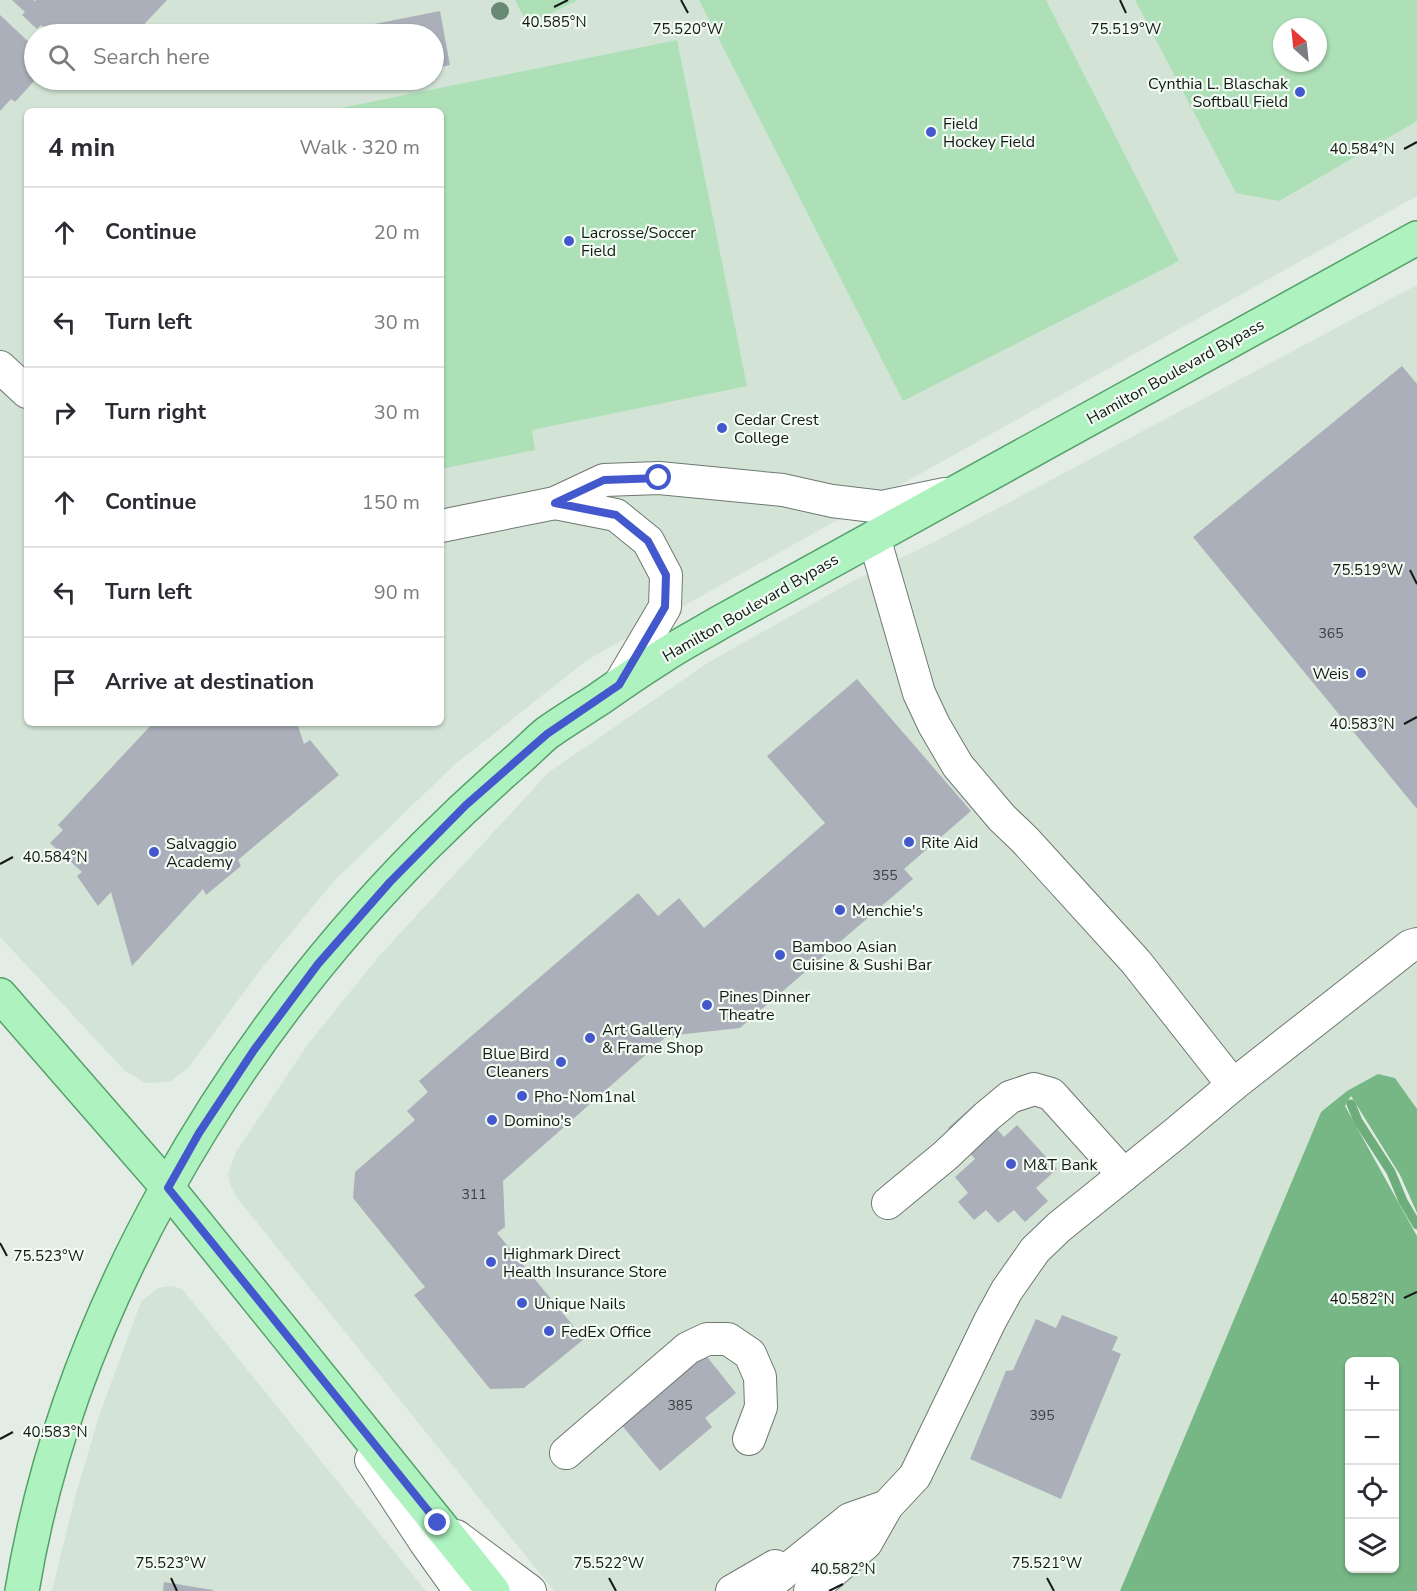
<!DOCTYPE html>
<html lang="en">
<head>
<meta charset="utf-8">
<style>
	body { margin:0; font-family:"Nunito Sans",sans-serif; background:#f7f7f7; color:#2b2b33 }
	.controls { position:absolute; right:18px; bottom:18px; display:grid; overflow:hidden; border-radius:9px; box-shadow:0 2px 4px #0004 }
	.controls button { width:54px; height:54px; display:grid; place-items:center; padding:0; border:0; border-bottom:2px solid #e1e1e2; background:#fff; color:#2b2b33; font:30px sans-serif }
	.compass { position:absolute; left:1273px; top:18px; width:54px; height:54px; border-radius:50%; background:#fff; box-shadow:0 2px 4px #0004; rotate:333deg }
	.stop { position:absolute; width:18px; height:18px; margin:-14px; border:4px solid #4358cc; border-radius:50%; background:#fff }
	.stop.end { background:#4358cc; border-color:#fff; box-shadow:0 2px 6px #0008 }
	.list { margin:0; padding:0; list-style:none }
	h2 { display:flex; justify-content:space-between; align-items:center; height:78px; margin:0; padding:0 24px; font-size:26px }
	h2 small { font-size:20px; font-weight:400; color:#7c7c81 }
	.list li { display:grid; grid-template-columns:39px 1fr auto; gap:18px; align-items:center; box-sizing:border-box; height:90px; padding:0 24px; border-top:2px solid #e1e1e2 }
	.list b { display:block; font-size:22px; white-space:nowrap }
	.list em { font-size:20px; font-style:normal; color:#7c7c81 }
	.icon { flex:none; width:33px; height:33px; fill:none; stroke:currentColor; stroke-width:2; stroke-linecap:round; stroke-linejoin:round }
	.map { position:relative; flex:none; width:1417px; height:1591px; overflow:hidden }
	.search { position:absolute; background:#fff; box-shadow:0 2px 4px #0004; left:24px; top:24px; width:420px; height:66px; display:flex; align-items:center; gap:15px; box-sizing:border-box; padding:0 21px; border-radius:33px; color:#7c7c81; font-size:22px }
	.panel { position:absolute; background:#fff; box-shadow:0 2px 4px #0004; left:24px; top:108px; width:420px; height:618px; border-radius:9px }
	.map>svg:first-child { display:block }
</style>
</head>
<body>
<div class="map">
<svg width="1417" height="1591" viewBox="0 0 1417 1591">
	<rect width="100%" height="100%" fill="#e3ede5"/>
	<g fill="#d3e4d6" fill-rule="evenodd">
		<path d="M0 0H1417V196L587 660 453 766 334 881 261 969 188 1068 170 1082 145 1083 125 1071 0 937ZM1282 27H1318V63H1282ZM34 34H434V80H34ZM27 111H441V723H27Z"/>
		<polygon points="1417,285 1417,1109 1395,1078 1378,1074 1321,1112 1120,1591 554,1591 237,1198 231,1187 228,1174 236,1152 308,1044 380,955 549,772 709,662 853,581 938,540"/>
		<polygon points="171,1286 182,1289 426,1591 52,1591 75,1497 100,1413 141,1302 158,1288"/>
	</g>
	<g fill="#ade0b7" fill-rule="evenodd">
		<polygon points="515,0 578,0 528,25"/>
		<polygon points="699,0 1046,0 1179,261 903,401"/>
		<path d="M1135 0H1417V121L1279 201 1236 193ZM1282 27H1318V63H1282Z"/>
		<polygon points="677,40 747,386 532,430 535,450 441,469 441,111 326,111"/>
	</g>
	<path fill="#76b785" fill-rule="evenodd" d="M1378 1074 1395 1078 1417 1109V1213L1400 1175 1351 1096 1345 1106 1417 1236V1591H1120L1321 1112 1347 1091ZM1350 1362H1394V1568H1350Z"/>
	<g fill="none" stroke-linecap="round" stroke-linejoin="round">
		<polyline stroke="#6dad7b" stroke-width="9" points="1351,1104 1358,1121 1391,1172 1403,1201 1417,1225"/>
	</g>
	<g fill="#abafba">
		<polygon points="12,0 33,0 35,1 36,0 167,0 135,34 57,34 55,32 51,34 41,25 37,29 22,15 25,12"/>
		<polygon points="440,11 450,65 434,68 434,34 345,34 344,30"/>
		<polygon points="0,15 34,47 34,81 15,102 11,99 0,111"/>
		<polygon points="1402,366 1417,384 1417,809 1193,537"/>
		<polygon points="857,679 971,811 904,869 913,879 740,1028 667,1036 503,1181 505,1227 497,1233 584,1339 524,1388 490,1389 414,1295 425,1287 353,1198 355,1172 415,1120 407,1111 428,1092 419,1081 638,893 658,916 679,898 704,928 825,823 767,756"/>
		<polygon points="153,723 297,723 304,744 310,740 339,775 238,860 241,866 206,895 203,889 132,966 111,892 98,906 77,876 82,872 50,843 63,830 58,825"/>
		<polygon points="975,1104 1004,1137 1017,1125 1057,1169 1036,1188 1048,1201 1025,1222 1014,1210 998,1223 986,1210 974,1220 958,1202 968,1193 955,1177 975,1159 948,1128"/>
		<polygon points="1062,1315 1118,1337 1112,1350 1121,1354 1061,1499 970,1459 1006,1371 1013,1370 1036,1319 1056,1328"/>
		<polygon points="704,1353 736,1393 705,1418 712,1427 660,1471 620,1423"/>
		<polygon points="164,1582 213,1590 213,1591 163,1591"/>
	</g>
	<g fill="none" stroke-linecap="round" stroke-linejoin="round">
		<g stroke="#6f7871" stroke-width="34">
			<g id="minor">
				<polyline points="0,367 27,392"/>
				<polyline points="555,503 616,515 648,541 666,575 665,607 619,685"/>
				<polyline points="441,526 555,503 604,480 659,478 783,490 832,501 882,507 945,494"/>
				<polyline points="874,537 919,693 934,725 958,766 1002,818 1025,840 1136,962 1233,1085"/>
				<polyline points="888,1203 946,1155 986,1117 1010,1097 1034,1089 1051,1094 1124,1175"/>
				<polyline points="566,1453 688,1348 707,1339 728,1339 750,1354 760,1377 761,1407 749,1439"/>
				<polyline points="371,1460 425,1542 460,1591"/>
				<polyline points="456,1536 530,1591"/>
				<polyline points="732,1591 775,1566"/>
				<polyline points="761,1591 850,1519 887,1506"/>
				<polyline points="810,1591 866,1543 887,1506 915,1476 990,1321 1007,1290 1035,1250 1059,1227 1176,1133 1233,1085 1410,946 1417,944"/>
			</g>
		</g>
		<g stroke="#55a069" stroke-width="36">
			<g id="major">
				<polyline points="0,995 168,1188 493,1591"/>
				<path d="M22 1591C67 1314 228 1044 425 846 454 817 484 789 515 762 526 753 536 742 547 733 564 721 582 710 599 699 619 685 639 671 660 658 679 645 699 635 719 623L1417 238"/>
			</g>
		</g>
		<use href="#minor" stroke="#fff" stroke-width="32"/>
		<use href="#major" stroke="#adf2bf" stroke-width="33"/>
	</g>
	<circle fill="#688974" cx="500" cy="11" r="9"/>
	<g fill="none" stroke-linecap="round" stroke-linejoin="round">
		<polyline stroke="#4358cc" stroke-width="8" points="438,1523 168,1188 199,1133 254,1050 318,964 390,882 466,805 547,734 619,685 665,607 666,575 648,541 616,515 555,503 604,480 659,478"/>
	</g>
	<path fill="none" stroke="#151816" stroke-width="2" d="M681 0 688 13M1120 0 1126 13M554 7 568 0M1404 149 1417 142M1410 570 1417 584M1404 724 1417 717M0 864 13 857M0 1243 7 1256M1404 1298 1417 1292M0 1439 13 1432M171 1578 177 1591M609 1578 616 1591M1047 1578 1054 1591M829 1591 843 1584"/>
	<g fill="#4358cc" stroke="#f0fbf2" stroke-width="2">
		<circle cx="1300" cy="92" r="6"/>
		<circle cx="931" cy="132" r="6"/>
		<circle cx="569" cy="241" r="6"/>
		<circle cx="722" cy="428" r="6"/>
		<circle cx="1361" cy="673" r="6"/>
		<circle cx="909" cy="842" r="6"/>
		<circle cx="154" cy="852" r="6"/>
		<circle cx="840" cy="910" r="6"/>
		<circle cx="780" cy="955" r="6"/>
		<circle cx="707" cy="1005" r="6"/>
		<circle cx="590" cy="1038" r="6"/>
		<circle cx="561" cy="1062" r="6"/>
		<circle cx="522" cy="1096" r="6"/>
		<circle cx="492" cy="1120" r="6"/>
		<circle cx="1011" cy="1164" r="6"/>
		<circle cx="491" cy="1262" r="6"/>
		<circle cx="522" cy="1303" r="6"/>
		<circle cx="549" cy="1331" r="6"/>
	</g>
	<g text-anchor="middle" stroke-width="4.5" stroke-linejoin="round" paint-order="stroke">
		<g font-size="14" fill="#3a3e3f">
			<text x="1331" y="638">365</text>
			<text x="885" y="880">355</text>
			<text x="474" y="1199">311</text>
			<text x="680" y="1410">385</text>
			<text x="1042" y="1420">395</text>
		</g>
		<g font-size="16" fill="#151816" stroke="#f0fbf2" text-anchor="start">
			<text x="1288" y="89" text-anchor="end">Cynthia L. Blaschak<tspan x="1288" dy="18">Softball Field</tspan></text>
			<text x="943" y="129">Field<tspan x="943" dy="18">Hockey Field</tspan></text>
			<text x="581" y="238">Lacrosse/Soccer<tspan x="581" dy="18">Field</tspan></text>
			<text x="734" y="425">Cedar Crest<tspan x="734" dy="18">College</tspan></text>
			<text x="1349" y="679" text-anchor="end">Weis</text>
			<text x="921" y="848">Rite Aid</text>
			<text x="166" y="849">Salvaggio<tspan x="166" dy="18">Academy</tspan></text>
			<text x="852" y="916">Menchie's</text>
			<text x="792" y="952">Bamboo Asian<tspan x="792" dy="18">Cuisine &amp; Sushi Bar</tspan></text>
			<text x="719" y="1002">Pines Dinner<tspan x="719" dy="18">Theatre</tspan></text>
			<text x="602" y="1035">Art Gallery<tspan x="602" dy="18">&amp; Frame Shop</tspan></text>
			<text x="549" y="1059" text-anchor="end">Blue Bird<tspan x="549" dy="18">Cleaners</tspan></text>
			<text x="534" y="1102">Pho-Nom1nal</text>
			<text x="504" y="1126">Domino's</text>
			<text x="1023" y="1170">M&amp;T Bank</text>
			<text x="503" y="1259">Highmark Direct<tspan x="503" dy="18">Health Insurance Store</tspan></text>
			<text x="534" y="1309">Unique Nails</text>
			<text x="561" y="1337">FedEx Office</text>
		</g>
		<g font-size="16" fill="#151816" stroke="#f0fbf2">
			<text transform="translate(1175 371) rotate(-29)" y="6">Hamilton Boulevard Bypass</text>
			<text transform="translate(750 607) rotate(-30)" y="6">Hamilton Boulevard Bypass</text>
		</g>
	</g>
	<g font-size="15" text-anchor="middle" fill="#151816" stroke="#f0fbf2" stroke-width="4.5" stroke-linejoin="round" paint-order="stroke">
		<text x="554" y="27">40.585°N</text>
		<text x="688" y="34">75.520°W</text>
		<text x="1126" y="34">75.519°W</text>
		<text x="1362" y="154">40.584°N</text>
		<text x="1368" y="575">75.519°W</text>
		<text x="1362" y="729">40.583°N</text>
		<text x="55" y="862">40.584°N</text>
		<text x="49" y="1261">75.523°W</text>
		<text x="1362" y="1304">40.582°N</text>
		<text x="55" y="1437">40.583°N</text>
		<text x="171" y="1568">75.523°W</text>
		<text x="609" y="1568">75.522°W</text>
		<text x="1047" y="1568">75.521°W</text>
		<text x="843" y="1574">40.582°N</text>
	</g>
</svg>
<div class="controls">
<button>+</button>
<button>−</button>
<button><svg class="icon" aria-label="locate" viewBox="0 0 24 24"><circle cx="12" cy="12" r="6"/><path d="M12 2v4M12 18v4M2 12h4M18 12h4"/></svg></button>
<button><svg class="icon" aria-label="layers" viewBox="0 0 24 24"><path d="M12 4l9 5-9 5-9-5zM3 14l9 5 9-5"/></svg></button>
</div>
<svg class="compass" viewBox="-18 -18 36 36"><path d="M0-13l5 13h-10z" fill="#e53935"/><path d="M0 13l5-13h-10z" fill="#7c7c81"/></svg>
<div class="stop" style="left:659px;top:478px"></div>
<div class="stop end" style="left:438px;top:1523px"></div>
<div class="search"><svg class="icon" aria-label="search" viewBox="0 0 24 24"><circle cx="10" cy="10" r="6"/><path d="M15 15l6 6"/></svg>Search here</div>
<section class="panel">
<h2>4 min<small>Walk · 320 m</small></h2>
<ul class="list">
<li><svg class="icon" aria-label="ahead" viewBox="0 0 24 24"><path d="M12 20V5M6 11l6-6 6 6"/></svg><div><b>Continue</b></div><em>20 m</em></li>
<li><svg class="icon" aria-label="left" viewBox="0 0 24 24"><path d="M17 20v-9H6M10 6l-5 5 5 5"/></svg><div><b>Turn left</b></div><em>30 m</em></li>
<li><svg class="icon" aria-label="right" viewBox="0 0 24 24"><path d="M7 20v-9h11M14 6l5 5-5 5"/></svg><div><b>Turn right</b></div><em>30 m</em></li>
<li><svg class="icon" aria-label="ahead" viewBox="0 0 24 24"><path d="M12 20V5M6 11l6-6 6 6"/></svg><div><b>Continue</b></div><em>150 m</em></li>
<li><svg class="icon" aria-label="left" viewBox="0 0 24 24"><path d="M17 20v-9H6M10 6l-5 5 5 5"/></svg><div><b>Turn left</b></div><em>90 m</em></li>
<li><svg class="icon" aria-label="arrive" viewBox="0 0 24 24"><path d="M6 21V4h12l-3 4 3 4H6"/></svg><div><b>Arrive at destination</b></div></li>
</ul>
</section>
</div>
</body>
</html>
